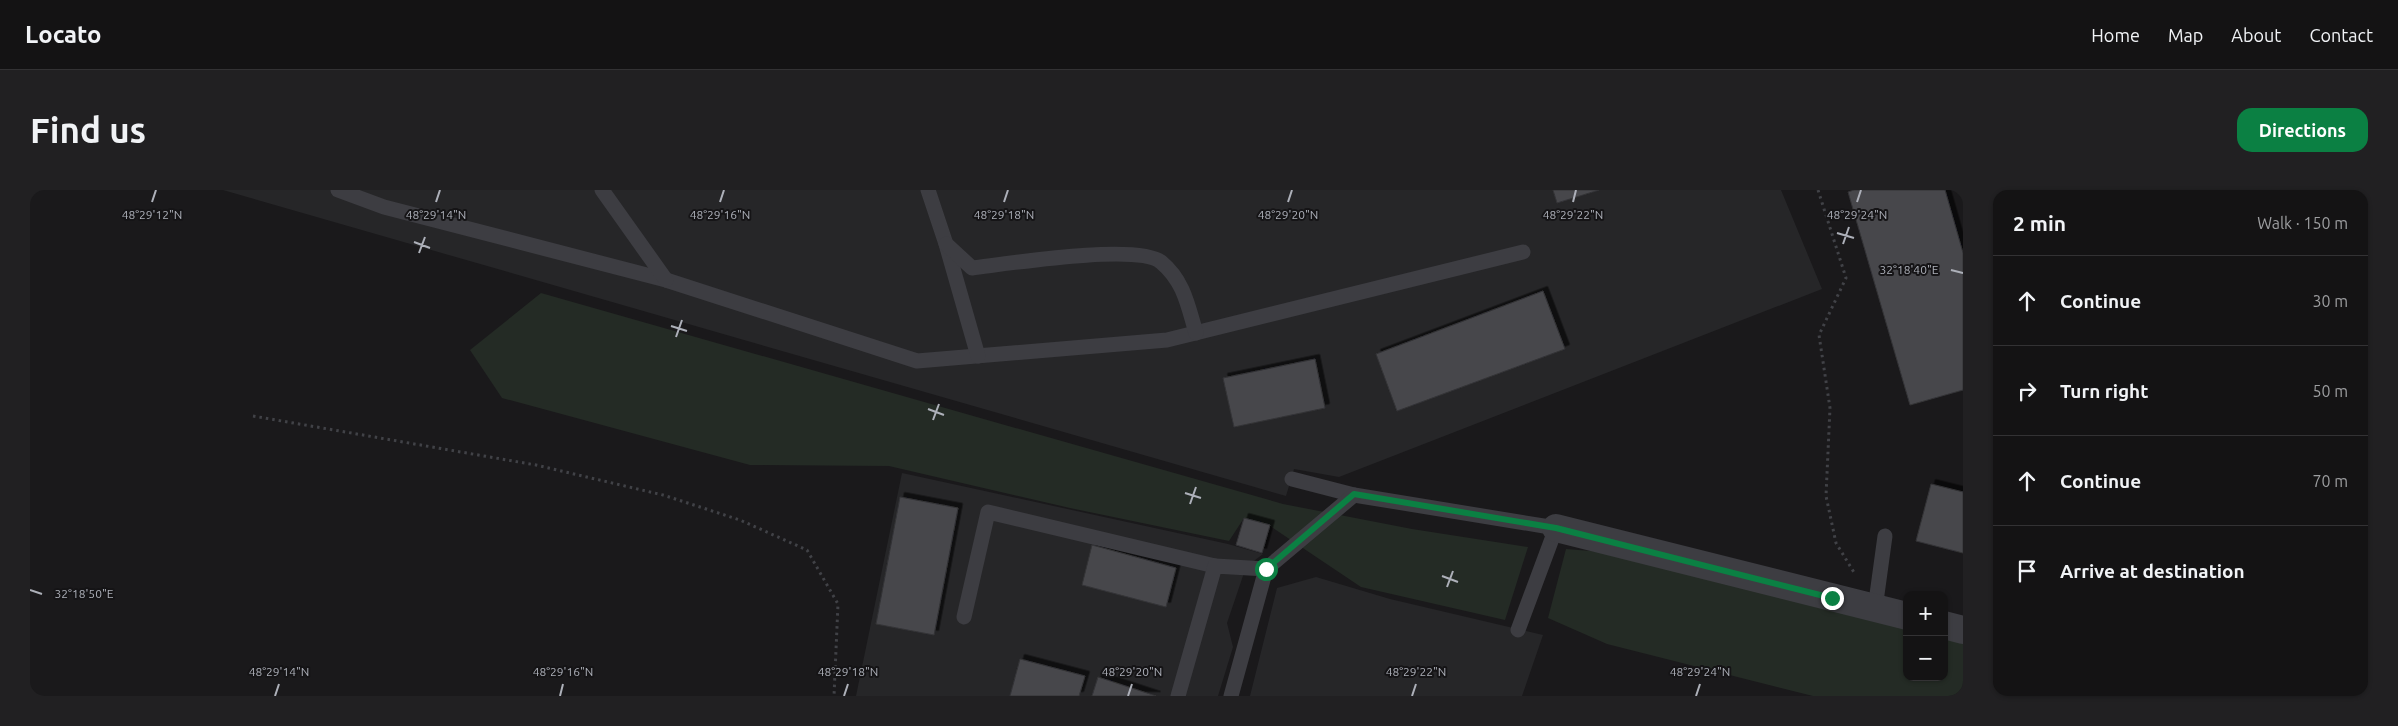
<!DOCTYPE html>
<html lang="en">
<head>
<meta charset="utf-8">
<style>
	body { margin:0; font-family:Ubuntu,sans-serif; background:#212022; color:#f1f3f6 }
	.controls { position:absolute; right:15px; bottom:15px; display:grid; overflow:hidden; border-radius:10px; box-shadow:0 1px 4px #0004 }
	.controls button { width:45px; height:45px; display:grid; place-items:center; padding:0; border:0; border-bottom:1px solid #333234; background:#141314; color:#f1f3f6; font:25px sans-serif }
	.stop { position:absolute; width:15px; height:15px; margin:-11px; border:4px solid #0b8043; border-radius:50%; background:#fff }
	.stop.end { background:#0b8043; border-color:#fff; box-shadow:0 1px 5px #0008 }
	.list { margin:0; padding:0; list-style:none }
	h2 { display:flex; justify-content:space-between; align-items:center; height:65px; margin:0; padding:0 20px; font-size:21px }
	h2 small { font-size:16px; font-weight:400; color:#9d9ea0 }
	.list li { display:grid; grid-template-columns:32px 1fr auto; gap:15px; align-items:center; box-sizing:border-box; height:90px; padding:0 20px; border-top:1px solid #333234 }
	.list b { display:block; font-size:19px; white-space:nowrap }
	.list em { font-size:16px; font-style:normal; color:#9d9ea0 }
	.icon { flex:none; width:28px; height:28px; fill:none; stroke:currentColor; stroke-width:2; stroke-linecap:round; stroke-linejoin:round }
	.map { position:relative; flex:none; width:1933px; height:506px; overflow:hidden; border-radius:15px }
	header { display:flex; align-items:center; gap:30px; box-sizing:border-box; height:70px; padding:0 25px; background:#141314; border-bottom:1px solid #333234 }
	header strong { font-size:24px }
	nav { display:flex; gap:28px; margin-inline-start:auto; font-size:18px }
	.intro { display:flex; align-items:center; justify-content:space-between; box-sizing:border-box; height:120px; padding:0 30px }
	h1 { margin:0; font-size:35px }
	.button { padding:12px 22px; border-radius:15px; background:#0b8043; color:#fff; font-size:18px; font-weight:700 }
	main { display:flex; gap:30px; padding:0 30px }
	aside { flex:1; background:#141314; border-radius:15px; box-shadow:0 1px 4px #0004 }
	.map>svg:first-child { display:block }
</style>
</head>
<body>
<header>
<strong>Locato</strong>
<nav><a>Home</a><a>Map</a><a>About</a><a>Contact</a></nav>
</header>
<div class="intro"><h1>Find us</h1><a class="button">Directions</a></div>
<main>
<div class="map">
<svg width="1933" height="506" viewBox="0 0 1933 506">
	<defs>
		<filter id="shadow"><feDropShadow dx="4.5" dy="-4.5" stdDeviation="0" flood-color="#0009"/></filter>
	</defs>
	<rect width="100%" height="100%" fill="#1a191b"/>
	<g fill="#262628">
		<polygon points="193,0 1751,0 1792,99 1309,287 1264,279 1256,306"/>
		<polygon points="872,283 1198,354 1233,364 1216,377 1197,433 1203,457 1188,506 826,506"/>
		<polygon points="1286,387 1360,409 1513,445 1492,506 1220,506 1247,398"/>
	</g>
	<g fill="#242b25">
		<polygon points="511,103 1253,314 1382,339 1498,357 1475,430 1331,397 1240,336 1214,328 1199,351 1040,318 859,276 720,275 472,208 440,160"/>
		<polygon points="1536,359 1599,364 1877,433 1877,487 1914,487 1914,442 1933,446 1933,506 1783,506 1577,454 1518,428"/>
	</g>
	<g fill="#47474b" stroke="#343437" filter="url(#shadow)">
		<polygon points="1523,0 1569,0 1527,13"/>
		<polygon points="1824,0 1915,0 1933,63 1933,200 1880,215 1818,2"/>
		<polygon points="1513,101 1535,159 1367,221 1346,164"/>
		<polygon points="1285,169 1295,218 1204,237 1193,188"/>
		<polygon points="1901,294 1933,302 1933,363 1886,351"/>
		<polygon points="870,307 928,318 904,445 846,434"/>
		<polygon points="1214,328 1240,335 1232,363 1206,355"/>
		<polygon points="1062,355 1146,378 1136,417 1052,395"/>
		<polygon points="990,469 1055,486 1049,506 980,506"/>
		<polygon points="1068,487 1126,506 1062,506"/>
	</g>
	<g fill="none" stroke-linecap="round" stroke-linejoin="round">
		<g stroke="#414247" stroke-width="3" stroke-dasharray="2.5 4" stroke-linecap="butt">
			<polyline points="1788,0 1816,88 1789,145 1800,218 1796,306 1806,353 1825,384"/>
			<polyline points="223,226 506,275 633,305 710,330 777,360 808,414 804,506"/>
		</g>
		<g stroke="#3d3d42" stroke-width="15">
			<polyline points="308,0 354,17 636,90 887,171 1137,150 1493,62"/>
			<polyline points="572,0 636,90"/>
			<polyline points="898,0 916,54 948,166"/>
			<path d="M916 54 942 78C976 74 1107 53 1131 72 1154 91 1158 116 1166 143"/>
			<polyline points="1262,289 1324,305 1526,338 1488,440"/>
			<polyline points="1845,419 1855,346"/>
			<polyline points="934,427 958,322 1185,376"/>
			<polyline points="1148,506 1185,376 1236,379 1324,305"/>
			<polyline points="1201,506 1236,379"/>
		</g>
		<g stroke="#3d3d42" stroke-width="28">
			<polyline points="1526,338 1877,426"/>
			<polyline points="1914,435 1933,440"/>
		</g>
	</g>
	<g fill="none" stroke-linecap="round" stroke-linejoin="round">
		<polyline stroke="#0b8043" stroke-width="6" points="1236,379 1324,304 1526,338 1802,408"/>
	</g>
	<path fill="none" stroke="#adb0b9" stroke-width="2" d="M122 12 126 0M406 12 410 0M690 12 694 0M974 12 978 0M1258 12 1262 0M1543 12 1546 0M1827 12 1831 0M1807 43 1824 48M384 52 400 58M1813 54 1819 37M389 63 395 47M1921 80 1933 83M641 136 657 141M646 147 652 130M898 219 914 225M903 230 909 214M1155 303 1171 308M1160 314 1166 297M1412 386 1428 392M1417 397 1423 381M0 400 12 404M245 506 249 494M530 506 533 494M814 506 818 494M1098 506 1102 494M1382 506 1386 494M1666 506 1670 494"/>
	<g font-size="12" text-anchor="middle" fill="#adb0b9" stroke="#151416" stroke-width="4" stroke-linejoin="round" paint-order="stroke">
		<text x="122" y="29">48°29'12"N</text>
		<text x="406" y="29">48°29'14"N</text>
		<text x="690" y="29">48°29'16"N</text>
		<text x="974" y="29">48°29'18"N</text>
		<text x="1258" y="29">48°29'20"N</text>
		<text x="1543" y="29">48°29'22"N</text>
		<text x="1827" y="29">48°29'24"N</text>
		<text x="1879" y="84">32°18'40"E</text>
		<text x="54" y="408">32°18'50"E</text>
		<text x="249" y="486">48°29'14"N</text>
		<text x="533" y="486">48°29'16"N</text>
		<text x="818" y="486">48°29'18"N</text>
		<text x="1102" y="486">48°29'20"N</text>
		<text x="1386" y="486">48°29'22"N</text>
		<text x="1670" y="486">48°29'24"N</text>
	</g>
</svg>
<div class="controls">
<button>+</button>
<button>−</button>
</div>
<div class="stop" style="left:1236px;top:379px"></div>
<div class="stop end" style="left:1802px;top:408px"></div>
</div>
<aside>
<h2>2 min<small>Walk · 150 m</small></h2>
<ul class="list">
<li><svg class="icon" aria-label="ahead" viewBox="0 0 24 24"><path d="M12 20V5M6 11l6-6 6 6"/></svg><div><b>Continue</b></div><em>30 m</em></li>
<li><svg class="icon" aria-label="right" viewBox="0 0 24 24"><path d="M7 20v-9h11M14 6l5 5-5 5"/></svg><div><b>Turn right</b></div><em>50 m</em></li>
<li><svg class="icon" aria-label="ahead" viewBox="0 0 24 24"><path d="M12 20V5M6 11l6-6 6 6"/></svg><div><b>Continue</b></div><em>70 m</em></li>
<li><svg class="icon" aria-label="arrive" viewBox="0 0 24 24"><path d="M6 21V4h12l-3 4 3 4H6"/></svg><div><b>Arrive at destination</b></div></li>
</ul>
</aside>
</main>
</body>
</html>
